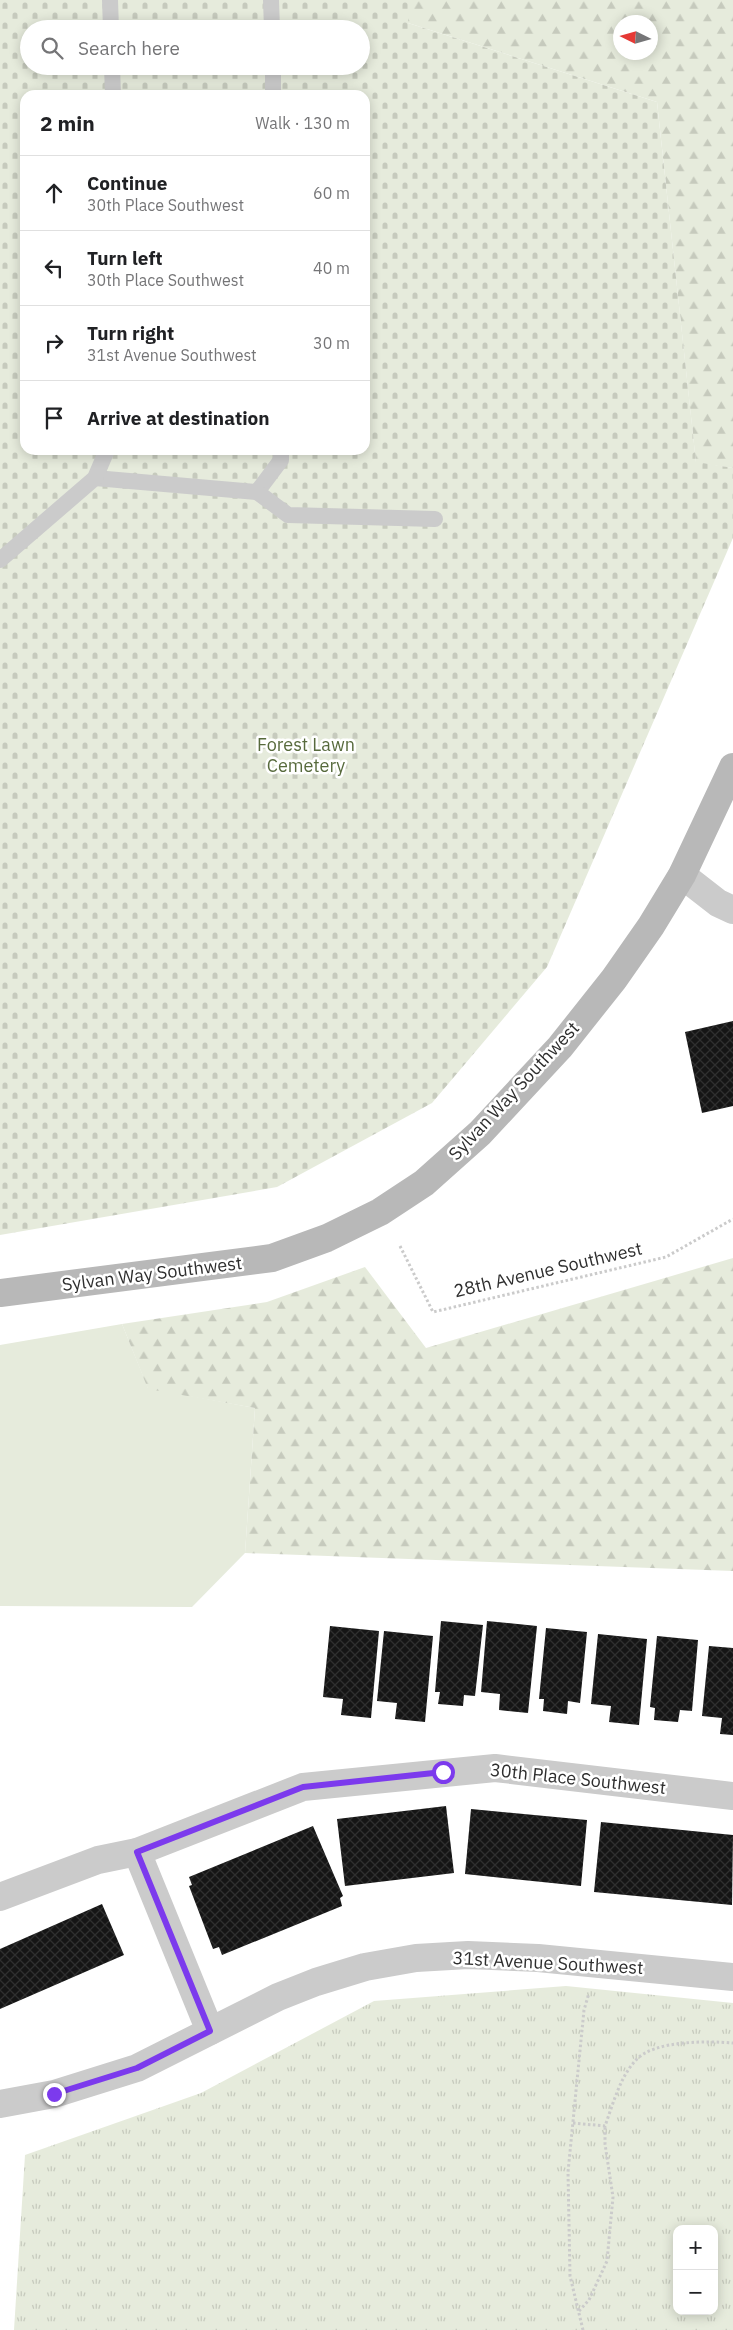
<!DOCTYPE html>
<html lang="en">
<head>
<meta charset="utf-8">
<style>
	body { margin:0; font-family:"IBM Plex Sans",sans-serif; background:#f2f2f2; color:#202124 }
	.controls { position:absolute; right:15px; bottom:15px; display:grid; overflow:hidden; border-radius:10px; box-shadow:0 2px 12px #0003 }
	.controls button { width:45px; height:45px; display:grid; place-items:center; padding:0; border:0; border-bottom:1px solid #e0e0e0; background:#fff; color:#202124; font:25px sans-serif }
	.compass { position:absolute; left:613px; top:15px; width:45px; height:45px; border-radius:50%; background:#fff; box-shadow:0 2px 12px #0003; rotate:275deg }
	.stop { position:absolute; width:15px; height:15px; margin:-11px; border:4px solid #7c3aed; border-radius:50%; background:#fff }
	.stop.end { background:#7c3aed; border-color:#fff; box-shadow:0 1px 5px #0008 }
	.list { margin:0; padding:0; list-style:none }
	h2 { display:flex; justify-content:space-between; align-items:center; height:65px; margin:0; padding:0 20px; font-size:21px }
	h2 small { font-size:16px; font-weight:400; color:#757577 }
	.list li { display:grid; grid-template-columns:32px 1fr auto; gap:15px; align-items:center; box-sizing:border-box; height:75px; padding:0 20px; border-top:1px solid #e0e0e0 }
	.list b { display:block; font-size:19px; white-space:nowrap }
	.list p { margin:0; font-size:16px; white-space:nowrap; color:#757577 }
	.list em { font-size:16px; font-style:normal; color:#757577 }
	.icon { flex:none; width:28px; height:28px; fill:none; stroke:currentColor; stroke-width:2; stroke-linecap:round; stroke-linejoin:round }
	.map { position:relative; flex:none; width:733px; height:2330px; overflow:hidden }
	.search { position:absolute; background:#fff; box-shadow:0 2px 12px #0003; left:20px; top:20px; width:350px; height:55px; display:flex; align-items:center; gap:12px; box-sizing:border-box; padding:0 18px; border-radius:28px; color:#757577; font-size:19px }
	.panel { position:absolute; background:#fff; box-shadow:0 2px 12px #0003; left:20px; top:90px; width:350px; height:365px; border-radius:15px }
	.map>svg:first-child { display:block }
</style>
</head>
<body>
<div class="map">
<svg width="733" height="2330" viewBox="0 0 733 2330">
	<defs>
		<pattern id="forest-firs" width="22" height="20" patternUnits="userSpaceOnUse" patternTransform="scale(1.25)"><rect width="22" height="20" fill="#e6ebdc"/><path d="M5 1l3.5 6h-7zM16 11l3.5 6h-7z" fill="#c6cabd"/></pattern>
		<pattern id="cemetery-stones" width="16" height="16" patternUnits="userSpaceOnUse" patternTransform="scale(1.25)"><rect width="16" height="16" fill="#e6ebdc"/><path d="M2 7V4a2 2 0 0 1 4 0v3zM10 15v-3a2 2 0 0 1 4 0v3z" fill="#c6cabd"/></pattern>
		<pattern id="park-tufts" width="24" height="20" patternUnits="userSpaceOnUse" patternTransform="scale(1.25)"><rect width="24" height="20" fill="#e6ebdc"/><path d="M3 7l-1-3M5 7V3M7 7l1-3M15 17l-1-3M17 17v-4M19 17l1-3" fill="none" stroke="#c6cabd"/></pattern>
		<pattern id="building-cross-hatch" width="8" height="8" patternUnits="userSpaceOnUse" patternTransform="scale(1.25)"><rect width="8" height="8" fill="#151515"/><path d="M0 0l8 8M0 8l8-8" fill="none" stroke="#2f2f2f"/></pattern>
	</defs>
	<rect width="100%" height="100%" fill="#fff"/>
	<polygon fill="#e6ebdc" points="122,1324 148,1388 255,1408 245,1553 192,1607 0,1606 0,1345"/>
	<g fill="url(#forest-firs)" fill-rule="evenodd">
		<path d="M408 0H733V468L696 463 657 102 408 23ZM620 22H650V52H620Z"/>
		<polygon points="733,1258 733,1571 245,1553 255,1408 148,1389 122,1324 267,1302 365,1267 426,1348"/>
	</g>
	<path fill="url(#cemetery-stones)" fill-rule="evenodd" d="M0 0H408V23L657 102 696 462 733 468V538L547 967 432 1103 277 1187 0 1235ZM29 29H361V66H29ZM25 95H365V450H25Z"/>
	<path fill="url(#park-tufts)" fill-rule="evenodd" d="M566 1986 733 2003V2330H14L25 2155 201 2093 374 2001ZM677 2229H714V2311H677Z"/>
	<g fill="url(#building-cross-hatch)">
		<polygon points="733,1021 733,1106 702,1113 685,1032"/>
		<polygon points="441,1621 483,1625 475,1696 464,1695 463,1706 438,1704 440,1692 435,1692"/>
		<polygon points="487,1621 537,1626 528,1713 499,1710 500,1694 481,1692"/>
		<polygon points="330,1626 379,1631 371,1718 341,1715 343,1699 323,1697"/>
		<polygon points="546,1628 587,1632 580,1703 568,1701 567,1714 543,1711 544,1699 539,1699"/>
		<polygon points="384,1631 433,1636 425,1722 395,1719 397,1703 377,1701"/>
		<polygon points="598,1634 647,1639 639,1725 609,1722 611,1706 591,1704"/>
		<polygon points="657,1636 698,1640 692,1711 680,1710 678,1722 654,1720 655,1708 650,1707"/>
		<polygon points="709,1646 733,1648 733,1735 720,1734 722,1718 702,1716"/>
		<polygon points="446,1806 454,1873 345,1886 337,1819"/>
		<polygon points="471,1809 587,1820 581,1886 465,1874"/>
		<polygon points="601,1822 733,1835 732,1905 594,1892"/>
		<polygon points="313,1826 343,1896 340,1898 342,1906 222,1955 219,1947 213,1949 189,1886 192,1885 189,1877"/>
		<polygon points="102,1904 124,1955 0,2009 0,1949"/>
	</g>
	<g fill="none" stroke-linecap="round" stroke-linejoin="round">
		<g stroke="#cbcbcb" stroke-width="3" stroke-dasharray="2.5 2.5" stroke-linecap="butt">
			<polyline points="400,1246 433,1312 666,1257 733,1219"/>
			<path d="M573 2123 605 2126C613 2104 620 2077 636 2060 654 2040 708 2041 733 2043"/>
			<polyline points="579,2311 589,2300 607,2261 613,2197 605,2144 605,2126"/>
			<polyline points="583,2330 570,2276 568,2172 584,2010 589,1993"/>
		</g>
		<g stroke="#cbcbcb" stroke-width="16">
			<polyline points="110,0 111,29"/>
			<polyline points="271,0 272,29"/>
			<polyline points="112,66 113,95"/>
			<polyline points="273,66 273,95"/>
			<polyline points="95,478 257,492 281,460 281,450"/>
			<polyline points="257,492 288,515 435,519"/>
			<polyline points="0,560 95,478 107,450"/>
		</g>
		<g stroke="#cbcbcb" stroke-width="28">
			<polyline points="682,875 718,903 733,910"/>
			<polyline points="137,1852 210,2031"/>
			<polyline points="0,1897 98,1860 137,1852 303,1787 495,1768 733,1796"/>
			<polyline points="0,2104 54,2094 137,2068 278,1997 316,1982 365,1967 416,1958 468,1955 538,1958 733,1977"/>
		</g>
		<polyline stroke="#b8b8b8" stroke-width="28" points="0,1293 272,1258 327,1238 380,1212 424,1183 480,1133 560,1047 614,979 651,926 682,875 733,767"/>
	</g>
	<g fill="none" stroke-linecap="round" stroke-linejoin="round">
		<polyline stroke="#7c3aed" stroke-width="6" points="54,2094 137,2068 210,2031 137,1852 303,1787 443,1772"/>
	</g>
	<g text-anchor="middle" stroke-width="5" stroke-linejoin="round" paint-order="stroke">
		<g font-size="18" fill="#576a3c" stroke="#fff">
			<text x="306" y="751">Forest Lawn<tspan x="306" dy="21">Cemetery</tspan></text>
		</g>
		<g font-size="18" fill="#2e2e2e" stroke="#fff">
			<text transform="translate(514 1091) rotate(-47)" y="6">Sylvan Way Southwest</text>
			<text transform="translate(548 1270) rotate(-13)" y="6">28th Avenue Southwest</text>
			<text transform="translate(152 1274) rotate(-7)" y="6">Sylvan Way Southwest</text>
			<text transform="translate(578 1779) rotate(6)" y="6">30th Place Southwest</text>
			<text transform="translate(548 1963) rotate(3)" y="6">31st Avenue Southwest</text>
		</g>
	</g>
</svg>
<div class="controls">
<button>+</button>
<button>−</button>
</div>
<svg class="compass" viewBox="-18 -18 36 36"><path d="M0-13l5 13h-10z" fill="#e53935"/><path d="M0 13l5-13h-10z" fill="#757577"/></svg>
<div class="stop" style="left:443px;top:1772px"></div>
<div class="stop end" style="left:54px;top:2094px"></div>
<div class="search"><svg class="icon" aria-label="search" viewBox="0 0 24 24"><circle cx="10" cy="10" r="6"/><path d="M15 15l6 6"/></svg>Search here</div>
<section class="panel">
<h2>2 min<small>Walk · 130 m</small></h2>
<ul class="list">
<li><svg class="icon" aria-label="ahead" viewBox="0 0 24 24"><path d="M12 20V5M6 11l6-6 6 6"/></svg><div><b>Continue</b><p>30th Place Southwest</p></div><em>60 m</em></li>
<li><svg class="icon" aria-label="left" viewBox="0 0 24 24"><path d="M17 20v-9H6M10 6l-5 5 5 5"/></svg><div><b>Turn left</b><p>30th Place Southwest</p></div><em>40 m</em></li>
<li><svg class="icon" aria-label="right" viewBox="0 0 24 24"><path d="M7 20v-9h11M14 6l5 5-5 5"/></svg><div><b>Turn right</b><p>31st Avenue Southwest</p></div><em>30 m</em></li>
<li><svg class="icon" aria-label="arrive" viewBox="0 0 24 24"><path d="M6 21V4h12l-3 4 3 4H6"/></svg><div><b>Arrive at destination</b></div></li>
</ul>
</section>
</div>
</body>
</html>
